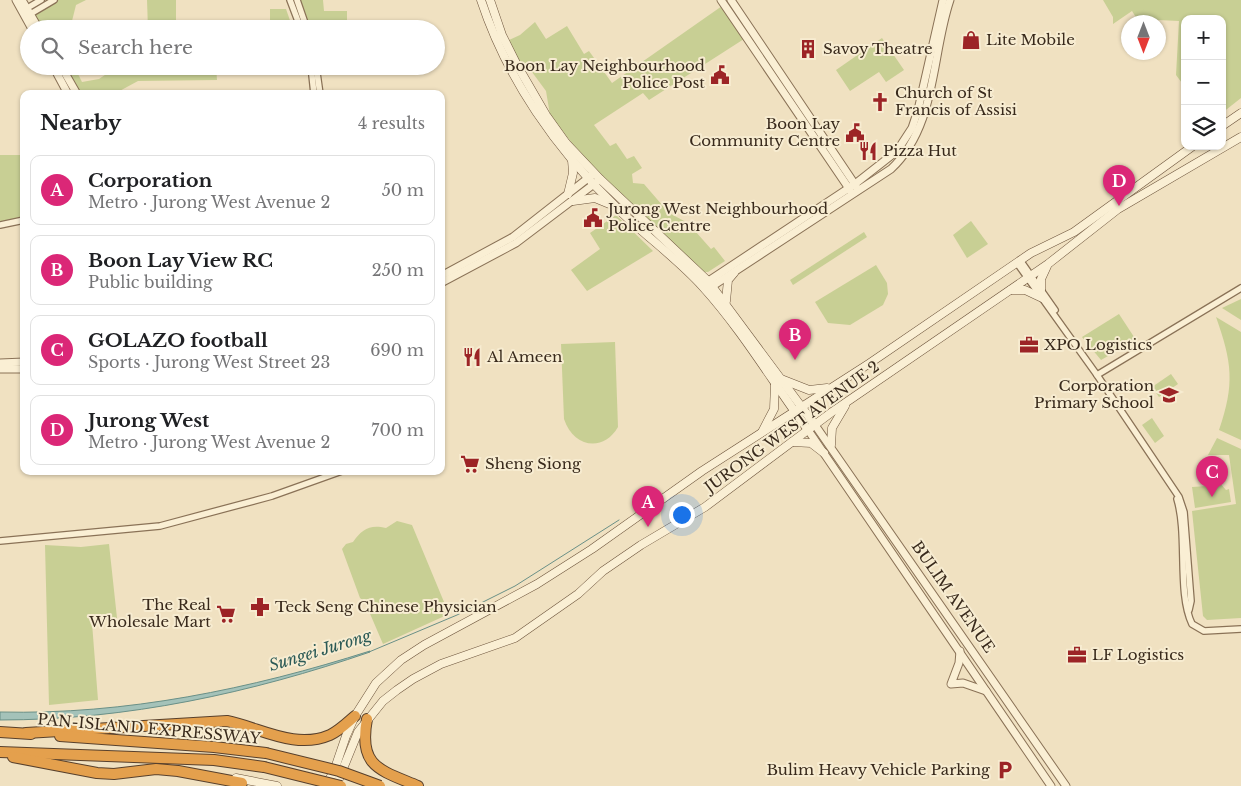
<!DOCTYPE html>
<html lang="en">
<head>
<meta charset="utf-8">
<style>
	body { margin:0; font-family:"Libre Baskerville",serif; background:#f6f6f6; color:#202124 }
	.controls { position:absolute; right:15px; top:15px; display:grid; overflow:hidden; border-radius:10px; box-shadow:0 1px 4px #0004 }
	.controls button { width:45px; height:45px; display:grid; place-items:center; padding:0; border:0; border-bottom:1px solid #e0e0e0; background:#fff; color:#202124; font:25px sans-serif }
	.compass { position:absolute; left:1121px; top:15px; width:45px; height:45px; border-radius:50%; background:#fff; box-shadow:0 1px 4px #0004; rotate:180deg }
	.you { position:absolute; left:681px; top:514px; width:18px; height:18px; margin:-12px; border:4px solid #fff; border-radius:50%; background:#1a73e8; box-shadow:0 0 0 8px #1a73e833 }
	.badge { display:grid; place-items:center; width:32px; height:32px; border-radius:50%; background:#db2777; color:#fff; font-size:16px; font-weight:700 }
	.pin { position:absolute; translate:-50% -41px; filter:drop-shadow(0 1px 2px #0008) }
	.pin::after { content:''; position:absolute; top:26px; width:18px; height:15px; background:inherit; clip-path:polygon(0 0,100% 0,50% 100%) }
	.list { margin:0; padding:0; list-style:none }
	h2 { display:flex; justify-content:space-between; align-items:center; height:65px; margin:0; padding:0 20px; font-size:21px }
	h2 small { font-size:16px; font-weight:400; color:#757577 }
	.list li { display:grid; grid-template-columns:32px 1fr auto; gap:15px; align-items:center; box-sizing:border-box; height:70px; margin:0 10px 10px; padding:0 10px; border:1px solid #e0e0e0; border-radius:10px }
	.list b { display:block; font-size:19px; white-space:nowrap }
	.list p { margin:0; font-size:16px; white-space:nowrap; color:#757577 }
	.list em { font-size:16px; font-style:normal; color:#757577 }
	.icon { flex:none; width:28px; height:28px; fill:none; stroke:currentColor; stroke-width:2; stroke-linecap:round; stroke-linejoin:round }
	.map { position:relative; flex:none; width:1241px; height:786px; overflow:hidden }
	.search { position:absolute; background:#fff; box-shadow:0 1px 4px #0004; left:20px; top:20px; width:425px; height:55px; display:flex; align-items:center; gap:12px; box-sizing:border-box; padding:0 18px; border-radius:28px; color:#757577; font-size:19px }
	.panel { position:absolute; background:#fff; box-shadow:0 1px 4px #0004; left:20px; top:90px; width:425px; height:385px; border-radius:10px }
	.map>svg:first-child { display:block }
</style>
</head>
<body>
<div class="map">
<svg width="1241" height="786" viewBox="0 0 1241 786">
	<rect width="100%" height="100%" fill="#f0e1c1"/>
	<g fill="#c8cf94">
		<polygon points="57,0 86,0 76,5 70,29 40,29 32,14"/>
		<polygon points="147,0 176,0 176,29 148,29"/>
		<polygon points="297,0 323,0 324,11 347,11 347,20 306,23"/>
		<polygon points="1103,0 1241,0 1241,98 1222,113 1222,19 1185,19 1185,87 1176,75 1179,21 1137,19 1132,11 1113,24 1113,17"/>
		<polygon points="722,6 744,39 649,100 643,93 594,125 610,146 616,143 627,159 634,156 642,168 632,174 633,183 644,184 669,213 688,223 711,249 714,247 725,261 708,272 701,272 589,165 550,115 546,91 529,68 520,63 507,41 520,35 535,22 546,39 567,26 584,54 589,51 612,83"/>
		<polygon points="270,9 286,9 293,29 270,29"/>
		<polygon points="882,38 904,70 886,82 879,72 850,91 836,70"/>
		<polygon points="62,66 74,66 82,82 99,79 118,66 216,66 217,80 138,81 114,94 78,94"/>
		<polygon points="0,155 24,155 24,218 0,223"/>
		<polygon points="616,215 653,251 587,291 571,270 600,249 590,233"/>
		<polygon points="971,221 988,244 967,258 953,235"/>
		<polygon points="864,232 867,237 793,285 790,280"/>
		<polygon points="876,265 887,283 888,294 883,305 850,325 828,323 815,302"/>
		<polygon points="1241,299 1241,320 1222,308"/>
		<polygon points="1119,314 1136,340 1101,360 1082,337"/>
		<path d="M1216 317 1241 332V440L1219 430C1235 384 1232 362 1216 317Z"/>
		<path d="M615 342 618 427C603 453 573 447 564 419L561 344Z"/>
		<polygon points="1171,374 1178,384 1159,397 1152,387"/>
		<polygon points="1152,418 1164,436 1155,443 1142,425"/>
		<polygon points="1217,438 1241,449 1241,618 1207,620 1203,616 1192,511 1236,504 1229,455 1208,455"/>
		<polygon points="1213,482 1220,483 1226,490 1229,489 1231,502 1195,508 1192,487 1207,486"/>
		<path d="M397 521 412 525 449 614 383 644 365 602 360 598 342 549 346 544 353 542C362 529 370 524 386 528Z"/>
		<polygon points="109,544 117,618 92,623 98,700 49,705 45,545 81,547"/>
	</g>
	<path fill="#a4c2b9" stroke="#6a9087" d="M370 651V652C251 693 127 720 0 720V712C125 715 251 689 370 651Z"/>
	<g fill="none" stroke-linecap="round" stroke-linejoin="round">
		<polyline stroke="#6a9087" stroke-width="1" points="369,652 457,615 515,586 619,520"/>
		<g stroke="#8a7257" stroke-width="8">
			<g id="minor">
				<polyline points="290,0 301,29"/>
				<polyline points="297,0 307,29"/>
				<polyline points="24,10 41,0"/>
				<polyline points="27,16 54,0"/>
				<polyline points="311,66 314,94"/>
				<polyline points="316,66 320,94"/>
				<polyline points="0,225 24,220"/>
				<polyline points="1020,260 1055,310"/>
				<polyline points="1017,263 1097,375 1179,497 1184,512 1191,601 1189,610"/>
				<polyline points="1097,375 1241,288"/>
				<path d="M1177 499C1188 535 1177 593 1192 624L1204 631 1241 629"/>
				<polyline points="0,541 160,526 272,496 342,471"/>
			</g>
		</g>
		<g stroke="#8a7257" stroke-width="9">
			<g id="tertiary">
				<polyline points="16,0 32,29"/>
				<polyline points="22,0 39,29"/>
				<polyline points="721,0 850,190"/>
				<polyline points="731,0 856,186"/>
				<polyline points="53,66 68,94"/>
				<polyline points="61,66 77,94"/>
				<polyline points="441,276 513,237 592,175"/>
				<polyline points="441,283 516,243 598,181"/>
				<polyline points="704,284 855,184 897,151 912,128 918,110 943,0"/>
				<path d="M708 289 891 169C937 126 931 56 950 0"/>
				<polyline points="0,363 24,362"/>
				<polyline points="0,369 24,369"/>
				<polyline points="815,425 1066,786"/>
				<polyline points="808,430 1051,786"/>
				<polyline points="960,651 959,663 951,684 963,683 986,691"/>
			</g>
		</g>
		<g stroke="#6c533b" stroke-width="9">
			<g id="secondary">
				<path d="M481 0C507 79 557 150 616 207 644 235 677 258 703 287 742 330 774 384 808 430"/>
				<polyline points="490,0 502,35 517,65 546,115 566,143 600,179 708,281 815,425"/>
				<polyline points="1222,126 1241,113"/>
				<polyline points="568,194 573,173 572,160"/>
				<polyline points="573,201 595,198 612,205"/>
				<polyline points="1011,290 1025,290 1042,298"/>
				<polyline points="1041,290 1041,279 1047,266"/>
				<polyline points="726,301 728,280 734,273"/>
				<polyline points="781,379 809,390 827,388"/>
				<polyline points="762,432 774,409 775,384"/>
				<polyline points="792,442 811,443 824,453"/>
				<polyline points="831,445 832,428 845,406"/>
				<polyline points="236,778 277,786"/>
				<polyline points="324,786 333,774 346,736 355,716 376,683 401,660 424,645 537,584 592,549 702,471 870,363 1031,253 1074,232 1193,146"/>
				<polyline points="336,786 358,732 383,701 397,690 413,679 441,664 515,638 578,594 603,571 641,545 705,507 832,412 1048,264 1118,209 1241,137"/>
			</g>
		</g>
		<g stroke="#58402c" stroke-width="12">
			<g id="motorway">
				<path d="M367 719C358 767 380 770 418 786"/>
				<polyline points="0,732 31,734"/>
				<path d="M26 733 227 721C261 728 295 750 330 735 339 731 348 722 355 716"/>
				<polyline points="60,736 214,747 266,753"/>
				<polyline points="0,752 214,760 264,767"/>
				<polyline points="13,757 97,773 114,774 156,769 178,771 242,783"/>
			</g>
		</g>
		<use href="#minor" stroke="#faefd4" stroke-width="5.5"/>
		<use href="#tertiary" stroke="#faefd4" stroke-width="7"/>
		<use href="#secondary" stroke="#faefd4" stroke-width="8"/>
		<use href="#motorway" stroke="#e4a04d" stroke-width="10"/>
		<g stroke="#58402c" stroke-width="12" stroke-linecap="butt">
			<g id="motorway-bridge">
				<polyline points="266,753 339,771 380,786"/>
				<polyline points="264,767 341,786"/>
			</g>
		</g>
		<use href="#motorway-bridge" stroke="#e4a04d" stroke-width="10"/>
	</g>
	<defs>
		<g id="shop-bare" transform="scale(1.5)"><path d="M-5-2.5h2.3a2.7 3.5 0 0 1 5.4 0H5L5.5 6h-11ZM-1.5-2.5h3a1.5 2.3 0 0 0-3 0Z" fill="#9c2426" stroke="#f7ecd1" stroke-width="2.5" paint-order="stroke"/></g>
		<g id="building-bare" transform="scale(1.5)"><path d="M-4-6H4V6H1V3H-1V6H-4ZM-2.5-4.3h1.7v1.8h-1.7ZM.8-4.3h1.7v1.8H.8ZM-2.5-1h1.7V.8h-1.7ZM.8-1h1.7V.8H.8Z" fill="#9c2426" stroke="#f7ecd1" stroke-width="2.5" paint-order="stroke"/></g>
		<g id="civic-bare" transform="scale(1.5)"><path d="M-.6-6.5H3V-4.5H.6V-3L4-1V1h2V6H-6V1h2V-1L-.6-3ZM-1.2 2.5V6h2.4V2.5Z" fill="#9c2426" stroke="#f7ecd1" stroke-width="2.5" paint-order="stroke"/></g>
		<g id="church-bare" transform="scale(1.5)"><path d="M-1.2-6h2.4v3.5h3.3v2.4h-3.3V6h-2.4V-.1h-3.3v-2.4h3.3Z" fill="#9c2426" stroke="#f7ecd1" stroke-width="2.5" paint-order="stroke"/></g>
		<g id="restaurant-bare" transform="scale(1.5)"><path d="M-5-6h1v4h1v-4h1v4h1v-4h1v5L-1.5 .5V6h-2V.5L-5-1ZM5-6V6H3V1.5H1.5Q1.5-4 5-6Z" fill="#9c2426" stroke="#f7ecd1" stroke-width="2.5" paint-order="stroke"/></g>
		<g id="office-bare" transform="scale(1.5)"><path d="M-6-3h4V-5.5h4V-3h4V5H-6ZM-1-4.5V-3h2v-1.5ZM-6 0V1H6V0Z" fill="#9c2426" stroke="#f7ecd1" stroke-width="2.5" paint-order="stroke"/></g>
		<g id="school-bare" transform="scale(1.5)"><path d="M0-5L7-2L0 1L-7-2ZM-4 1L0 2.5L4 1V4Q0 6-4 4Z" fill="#9c2426" stroke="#f7ecd1" stroke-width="2.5" paint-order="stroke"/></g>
		<g id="supermarket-bare" transform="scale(1.5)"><path d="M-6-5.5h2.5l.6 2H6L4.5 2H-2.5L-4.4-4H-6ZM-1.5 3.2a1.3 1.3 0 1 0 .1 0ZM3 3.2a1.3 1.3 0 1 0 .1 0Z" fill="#9c2426" stroke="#f7ecd1" stroke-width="2.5" paint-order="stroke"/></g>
		<g id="pharmacy-bare" transform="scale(1.5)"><path d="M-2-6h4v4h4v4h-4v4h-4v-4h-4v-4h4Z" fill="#9c2426" stroke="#f7ecd1" stroke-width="2.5" paint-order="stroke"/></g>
		<g id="parking-bare" transform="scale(1.5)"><path d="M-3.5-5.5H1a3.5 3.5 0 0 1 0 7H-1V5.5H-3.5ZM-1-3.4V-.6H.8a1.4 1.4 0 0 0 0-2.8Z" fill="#9c2426" stroke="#f7ecd1" stroke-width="2.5" paint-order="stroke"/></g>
	</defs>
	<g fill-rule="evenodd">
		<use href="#shop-bare" x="971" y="40"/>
		<use href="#building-bare" x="808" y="49"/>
		<use href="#civic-bare" x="720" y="75"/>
		<use href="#church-bare" x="880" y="102"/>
		<use href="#civic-bare" x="855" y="133"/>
		<use href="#restaurant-bare" x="868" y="151"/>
		<use href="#civic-bare" x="593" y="218"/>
		<use href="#office-bare" x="1029" y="345"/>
		<use href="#restaurant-bare" x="472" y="357"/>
		<use href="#school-bare" x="1169" y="395"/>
		<use href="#supermarket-bare" x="470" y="464"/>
		<use href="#pharmacy-bare" x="260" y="607"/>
		<use href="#supermarket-bare" x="226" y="614"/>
		<use href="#office-bare" x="1077" y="655"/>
		<use href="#parking-bare" x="1005" y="770"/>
	</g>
	<g text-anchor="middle" stroke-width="4" stroke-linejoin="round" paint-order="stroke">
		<g font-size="15" fill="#392a1c" stroke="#f7ecd1" text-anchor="start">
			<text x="986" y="45">Lite Mobile</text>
			<text x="823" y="54">Savoy Theatre</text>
			<text x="705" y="71" text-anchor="end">Boon Lay Neighbourhood<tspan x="705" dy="17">Police Post</tspan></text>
			<text x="895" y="98">Church of St<tspan x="895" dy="17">Francis of Assisi</tspan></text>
			<text x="840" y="129" text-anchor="end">Boon Lay<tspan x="840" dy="17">Community Centre</tspan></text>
			<text x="883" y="156">Pizza Hut</text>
			<text x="608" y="214">Jurong West Neighbourhood<tspan x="608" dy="17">Police Centre</tspan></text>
			<text x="1044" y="350">XPO Logistics</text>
			<text x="487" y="362">Al Ameen</text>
			<text x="1154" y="391" text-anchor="end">Corporation<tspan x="1154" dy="17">Primary School</tspan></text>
			<text x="485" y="469">Sheng Siong</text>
			<text x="211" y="610" text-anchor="end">The Real<tspan x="211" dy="17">Wholesale Mart</tspan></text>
			<text x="275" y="612">Teck Seng Chinese Physician</text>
			<text x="1092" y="660">LF Logistics</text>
			<text x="990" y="775" text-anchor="end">Bulim Heavy Vehicle Parking</text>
		</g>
		<g font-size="15" fill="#392a1c" stroke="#f7ecd1">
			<text transform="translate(792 427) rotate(-36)" y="5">JURONG WEST AVENUE 2</text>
			<text transform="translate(953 597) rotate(55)" y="5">BULIM AVENUE</text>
			<text transform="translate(149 729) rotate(5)" y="5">PAN-ISLAND EXPRESSWAY</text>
		</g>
		<g font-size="16" font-style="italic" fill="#2b5a56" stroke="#f7ecd1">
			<text transform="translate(320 650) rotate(-17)" y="6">Sungei Jurong</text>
		</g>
	</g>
</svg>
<div class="controls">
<button>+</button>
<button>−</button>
<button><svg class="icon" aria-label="layers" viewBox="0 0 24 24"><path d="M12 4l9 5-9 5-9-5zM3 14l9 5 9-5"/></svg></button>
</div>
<svg class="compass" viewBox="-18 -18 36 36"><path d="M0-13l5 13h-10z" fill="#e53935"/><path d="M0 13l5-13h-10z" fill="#757577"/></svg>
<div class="you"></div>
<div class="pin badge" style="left:648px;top:527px">A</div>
<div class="pin badge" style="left:795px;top:360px">B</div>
<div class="pin badge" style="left:1212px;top:497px">C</div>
<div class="pin badge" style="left:1119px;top:206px">D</div>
<div class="search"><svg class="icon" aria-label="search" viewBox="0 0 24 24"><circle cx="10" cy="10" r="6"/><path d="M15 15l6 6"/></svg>Search here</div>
<section class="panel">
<h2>Nearby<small>4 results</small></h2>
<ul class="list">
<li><span class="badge">A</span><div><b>Corporation</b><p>Metro · Jurong West Avenue 2</p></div><em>50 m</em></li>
<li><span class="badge">B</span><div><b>Boon Lay View RC</b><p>Public building</p></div><em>250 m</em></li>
<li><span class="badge">C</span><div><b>GOLAZO football</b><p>Sports · Jurong West Street 23</p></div><em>690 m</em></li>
<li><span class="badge">D</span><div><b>Jurong West</b><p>Metro · Jurong West Avenue 2</p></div><em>700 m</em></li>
</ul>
</section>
</div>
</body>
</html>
